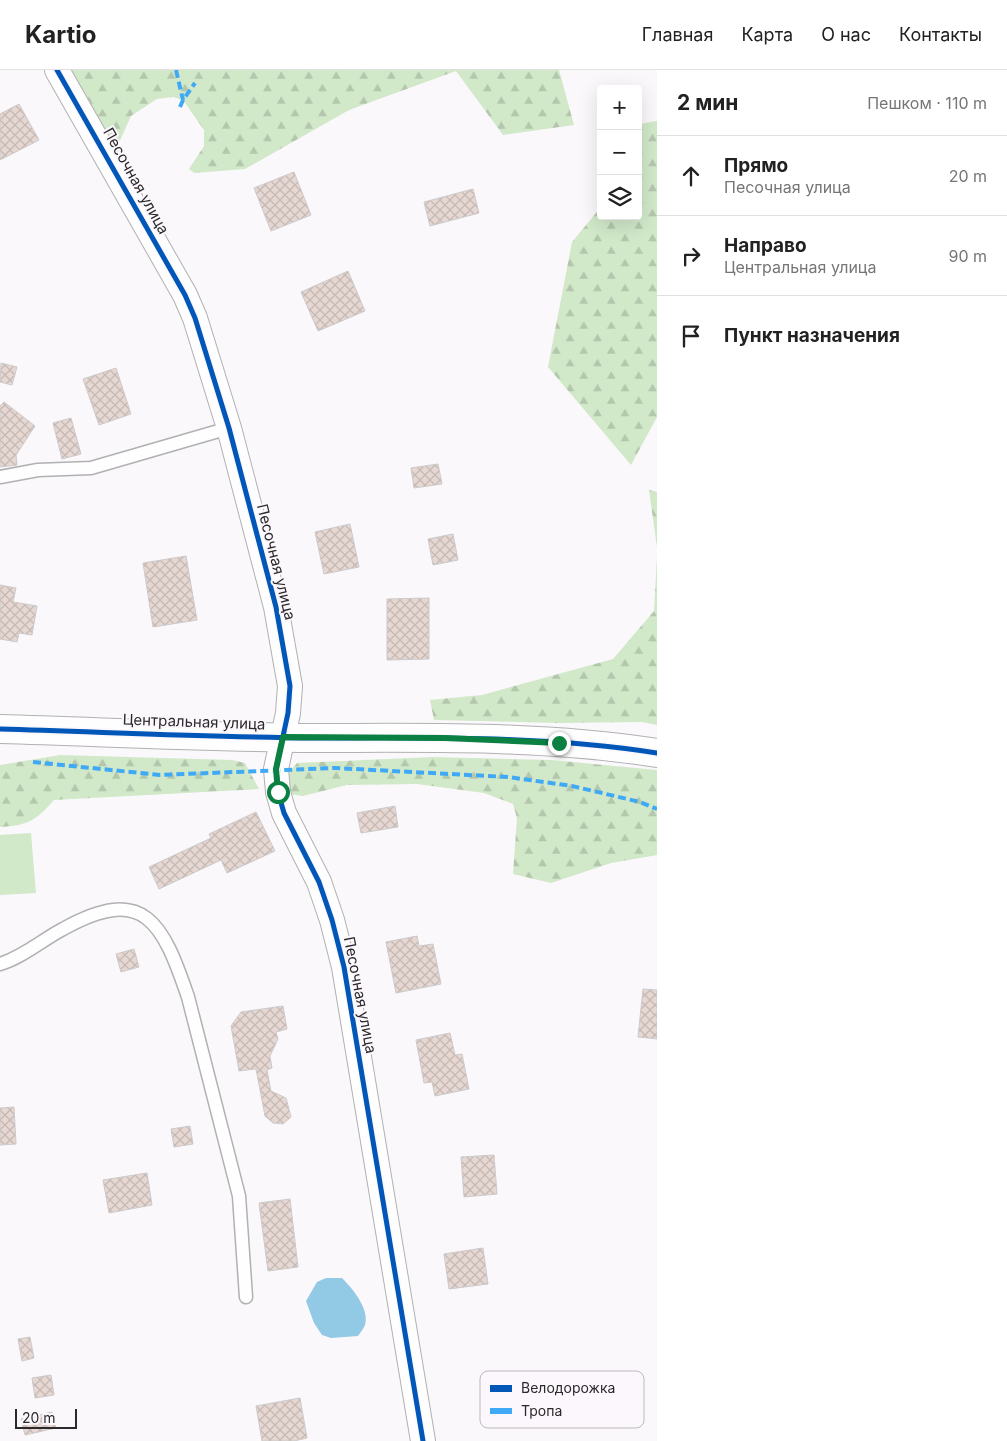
<!DOCTYPE html>
<html lang="ru">
<head>
<meta charset="utf-8">
<style>
	body { margin:0; font-family:Inter,sans-serif; background:#f2f2f2; color:#222 }
	.controls { position:absolute; right:15px; top:15px; display:grid; overflow:hidden; border-radius:5px; box-shadow:0 5px 20px #0002 }
	.controls button { width:45px; height:45px; display:grid; place-items:center; padding:0; border:0; border-bottom:1px solid #e0e0e0; background:#fff; color:#222; font:25px sans-serif }
	.scale { position:absolute; left:15px; bottom:12px; width:62px; box-sizing:border-box; padding-left:5px; border:2px solid #2b292b; border-top:0; font-size:14px; line-height:18px; white-space:nowrap; color:#2b292b; -webkit-text-stroke:4px #fbf7fc; paint-order:stroke }
	.stop { position:absolute; width:15px; height:15px; margin:-11px; border:4px solid #0b8043; border-radius:50%; background:#fff }
	.stop.end { background:#0b8043; border-color:#fff; box-shadow:0 1px 5px #0008 }
	.list { margin:0; padding:0; list-style:none }
	h2 { display:flex; justify-content:space-between; align-items:center; height:65px; margin:0; padding:0 20px; font-size:21px }
	h2 small { font-size:16px; font-weight:400; color:#767676 }
	.list li { display:grid; grid-template-columns:32px 1fr auto; gap:15px; align-items:center; box-sizing:border-box; height:80px; padding:0 20px; border-top:1px solid #e0e0e0 }
	.list b { display:block; font-size:19px; white-space:nowrap }
	.list p { margin:0; font-size:16px; white-space:nowrap; color:#767676 }
	.list em { font-size:16px; font-style:normal; color:#767676 }
	.icon { flex:none; width:28px; height:28px; fill:none; stroke:currentColor; stroke-width:2; stroke-linecap:round; stroke-linejoin:round }
	.map { position:relative; flex:none; width:657px; height:1371px; overflow:hidden }
	header { display:flex; align-items:center; gap:30px; box-sizing:border-box; height:70px; padding:0 25px; background:#fff; border-bottom:1px solid #e0e0e0 }
	header strong { font-size:24px }
	nav { display:flex; gap:28px; margin-inline-start:auto; font-size:18px }
	main { display:flex }
	aside { flex:1; background:#fff }
	.map>svg:first-child { display:block }
</style>
</head>
<body>
<header>
<strong>Kartio</strong>
<nav><a>Главная</a><a>Карта</a><a>О нас</a><a>Контакты</a></nav>
</header>
<main>
<div class="map">
<svg width="657" height="1371" viewBox="0 0 657 1371">
	<defs>
		<pattern id="forest-firs" width="22" height="20" patternUnits="userSpaceOnUse" patternTransform="scale(1.25)"><rect width="22" height="20" fill="#d1e8c9"/><path d="M5 1l3.5 6h-7zM16 11l3.5 6h-7z" fill="#b4c7ad"/></pattern>
		<pattern id="building-cross-hatch" width="8" height="8" patternUnits="userSpaceOnUse" patternTransform="scale(1.25)"><rect width="8" height="8" fill="#e6d7d2"/><path d="M0 0l8 8M0 8l8-8" fill="none" stroke="#c5b9b4"/></pattern>
	</defs>
	<rect width="100%" height="100%" fill="#faf8fb"/>
	<g fill="url(#forest-firs)">
		<polygon points="66,0 559,0 574,55 503,65 456,1 349,40 245,99 194,103 189,99 204,76 204,60 183,30 173,27 157,29 131,46 118,75 112,76"/>
		<polygon points="657,51 657,347 631,395 548,297 572,172 601,137 601,146 638,146 638,54"/>
		<polygon points="649,420 657,422 657,477"/>
		<polygon points="657,486 657,655 642,652 558,653 434,650 430,630 482,625 613,589 654,541"/>
		<path d="M60 685 232 690 245 693 259 719 54 730C37 750 27 756 0 757V695Z"/>
		<polygon points="433,687 551,690 657,700 657,785 611,793 551,813 513,804 517,748 513,734 484,723 417,714 347,715 303,726 280,723 283,710 297,693"/>
	</g>
	<polygon fill="#d1e8c9" points="31,763 36,823 0,825 0,765"/>
	<path fill="#92c9e5" d="M326 1208H342C352 1218 370 1239 365 1255 364 1258 360 1263 358 1266L331 1268 322 1265 314 1253 306 1231 317 1212Z"/>
	<g fill="url(#building-cross-hatch)" stroke="#cccacb">
		<polygon points="19,34 39,70 0,90 0,44"/>
		<polygon points="294,102 311,145 271,161 254,118"/>
		<polygon points="473,119 479,143 430,156 424,132"/>
		<polygon points="348,201 365,241 318,261 301,222"/>
		<polygon points="1,293 17,297 12,315 0,312"/>
		<polygon points="116,298 131,344 99,355 83,309"/>
		<polygon points="4,332 35,356 16,385 17,395 0,397 0,336"/>
		<polygon points="71,348 81,384 62,389 53,353"/>
		<polygon points="438,394 442,414 414,418 411,398"/>
		<polygon points="350,454 359,497 324,504 315,462"/>
		<polygon points="453,464 458,490 433,495 428,469"/>
		<polygon points="186,486 197,550 153,557 143,493"/>
		<polygon points="0,515 16,518 13,532 37,536 32,565 19,563 17,572 0,569"/>
		<polygon points="429,528 429,589 387,590 387,529"/>
		<polygon points="395,736 398,757 361,763 357,743"/>
		<polygon points="256,742 275,781 227,803 221,790 159,819 149,797 211,768 209,764"/>
		<polygon points="417,866 419,876 433,874 441,914 396,923 386,872"/>
		<polygon points="134,879 139,897 121,902 116,884"/>
		<polygon points="643,919 657,920 657,969 638,967"/>
		<polygon points="283,936 287,959 276,962 278,969 270,986 272,998 267,1000 271,1021 286,1028 291,1047 283,1054 273,1053 265,1046 256,999 239,1001 231,956 241,942"/>
		<polygon points="450,963 455,985 462,984 469,1019 435,1026 432,1012 424,1013 416,970"/>
		<polygon points="14,1037 16,1074 0,1075 0,1038"/>
		<polygon points="190,1056 193,1074 174,1077 171,1059"/>
		<polygon points="494,1085 497,1124 464,1127 461,1087"/>
		<polygon points="147,1103 152,1135 109,1143 103,1110"/>
		<polygon points="290,1129 298,1197 268,1201 259,1133"/>
		<polygon points="483,1178 488,1214 449,1219 444,1184"/>
		<polygon points="30,1267 34,1288 22,1291 18,1269"/>
		<polygon points="51,1305 54,1325 35,1328 32,1308"/>
		<polygon points="300,1328 307,1368 294,1371 262,1371 256,1336"/>
		<polygon points="52,1342 56,1358 25,1365 21,1349"/>
	</g>
	<g fill="none" stroke-linecap="round" stroke-linejoin="round">
		<g stroke="#b1b0b2" stroke-width="15">
			<g id="service">
				<polyline points="0,407 38,400 91,398 229,358"/>
				<path d="M0 894C23 887 42 870 63 859 145 813 163 854 188 927L239 1126 246 1227"/>
			</g>
		</g>
		<g stroke="#b1b0b2" stroke-width="26">
			<polyline id="minor" points="57,0 185,225 195,248 229,358 276,537 290,616 288,643 276,699 278,722 284,743 319,812 332,850 344,897 423,1371"/>
		</g>
		<g stroke="#b1b0b2" stroke-width="30">
			<path id="tertiary" d="M0 659C104 662 209 667 314 668 426 668 545 665 657 683"/>
		</g>
		<use href="#service" stroke="#fefefe" stroke-width="12"/>
		<use href="#minor" stroke="#fefefe" stroke-width="24"/>
		<use href="#tertiary" stroke="#fefefe" stroke-width="28"/>
		<g stroke="#3fa9f5" stroke-width="4" stroke-dasharray="8 4" stroke-linecap="butt">
			<polyline points="176,0 183,30"/>
			<polyline points="180,37 183,30 195,13"/>
			<polyline points="33,692 160,705 335,698 508,707 572,716 640,732 657,739"/>
		</g>
		<g stroke="#fbf7fc" stroke-width="8">
			<g id="cycleway">
				<polyline points="57,0 185,225 195,248 229,358 276,537 290,616 288,643 276,699 278,722 284,743 319,812 332,850 344,897 423,1371"/>
				<path d="M0 659C104 662 209 667 314 668 426 668 545 665 657 683"/>
			</g>
		</g>
		<use href="#cycleway" stroke="#0057b8" stroke-width="5"/>
	</g>
	<g fill="none" stroke-linecap="round" stroke-linejoin="round">
		<polyline stroke="#0b8043" stroke-width="6" points="278,722 276,699 283,667 445,668 559,673"/>
	</g>
	<g text-anchor="middle" stroke-width="4" stroke-linejoin="round" paint-order="stroke">
		<g font-size="15" fill="#2b292b" stroke="#fbf7fc">
			<text transform="translate(136 111) rotate(61)" y="5">Песочная улица</text>
			<text transform="translate(276 492) rotate(76)" y="5">Песочная улица</text>
			<text transform="translate(194 652) rotate(2)" y="5">Центральная улица</text>
			<text transform="translate(360 925) rotate(79)" y="5">Песочная улица</text>
		</g>
	</g>
	<rect x="480" y="1301" width="164" height="57" rx="8" fill="#fbf7fc" stroke="#bdb9bd" stroke-width="1"/>
	<rect x="490" y="1315" width="22" height="7" fill="#0057b8"/>
	<rect x="490" y="1338" width="22" height="6" fill="#3fa9f5"/>
	<g font-size="14" fill="#2b292b">
		<text x="521" y="1323">Велодорожка</text>
		<text x="521" y="1346">Тропа</text>
	</g>
</svg>
<div class="controls">
<button>+</button>
<button>−</button>
<button><svg class="icon" aria-label="layers" viewBox="0 0 24 24"><path d="M12 4l9 5-9 5-9-5zM3 14l9 5 9-5"/></svg></button>
</div>
<div class="scale">20 m</div>
<div class="stop" style="left:278px;top:722px"></div>
<div class="stop end" style="left:559px;top:673px"></div>
</div>
<aside>
<h2>2 мин<small>Пешком · 110 m</small></h2>
<ul class="list">
<li><svg class="icon" aria-label="ahead" viewBox="0 0 24 24"><path d="M12 20V5M6 11l6-6 6 6"/></svg><div><b>Прямо</b><p>Песочная улица</p></div><em>20 m</em></li>
<li><svg class="icon" aria-label="right" viewBox="0 0 24 24"><path d="M7 20v-9h11M14 6l5 5-5 5"/></svg><div><b>Направо</b><p>Центральная улица</p></div><em>90 m</em></li>
<li><svg class="icon" aria-label="arrive" viewBox="0 0 24 24"><path d="M6 21V4h12l-3 4 3 4H6"/></svg><div><b>Пункт назначения</b></div></li>
</ul>
</aside>
</main>
</body>
</html>
